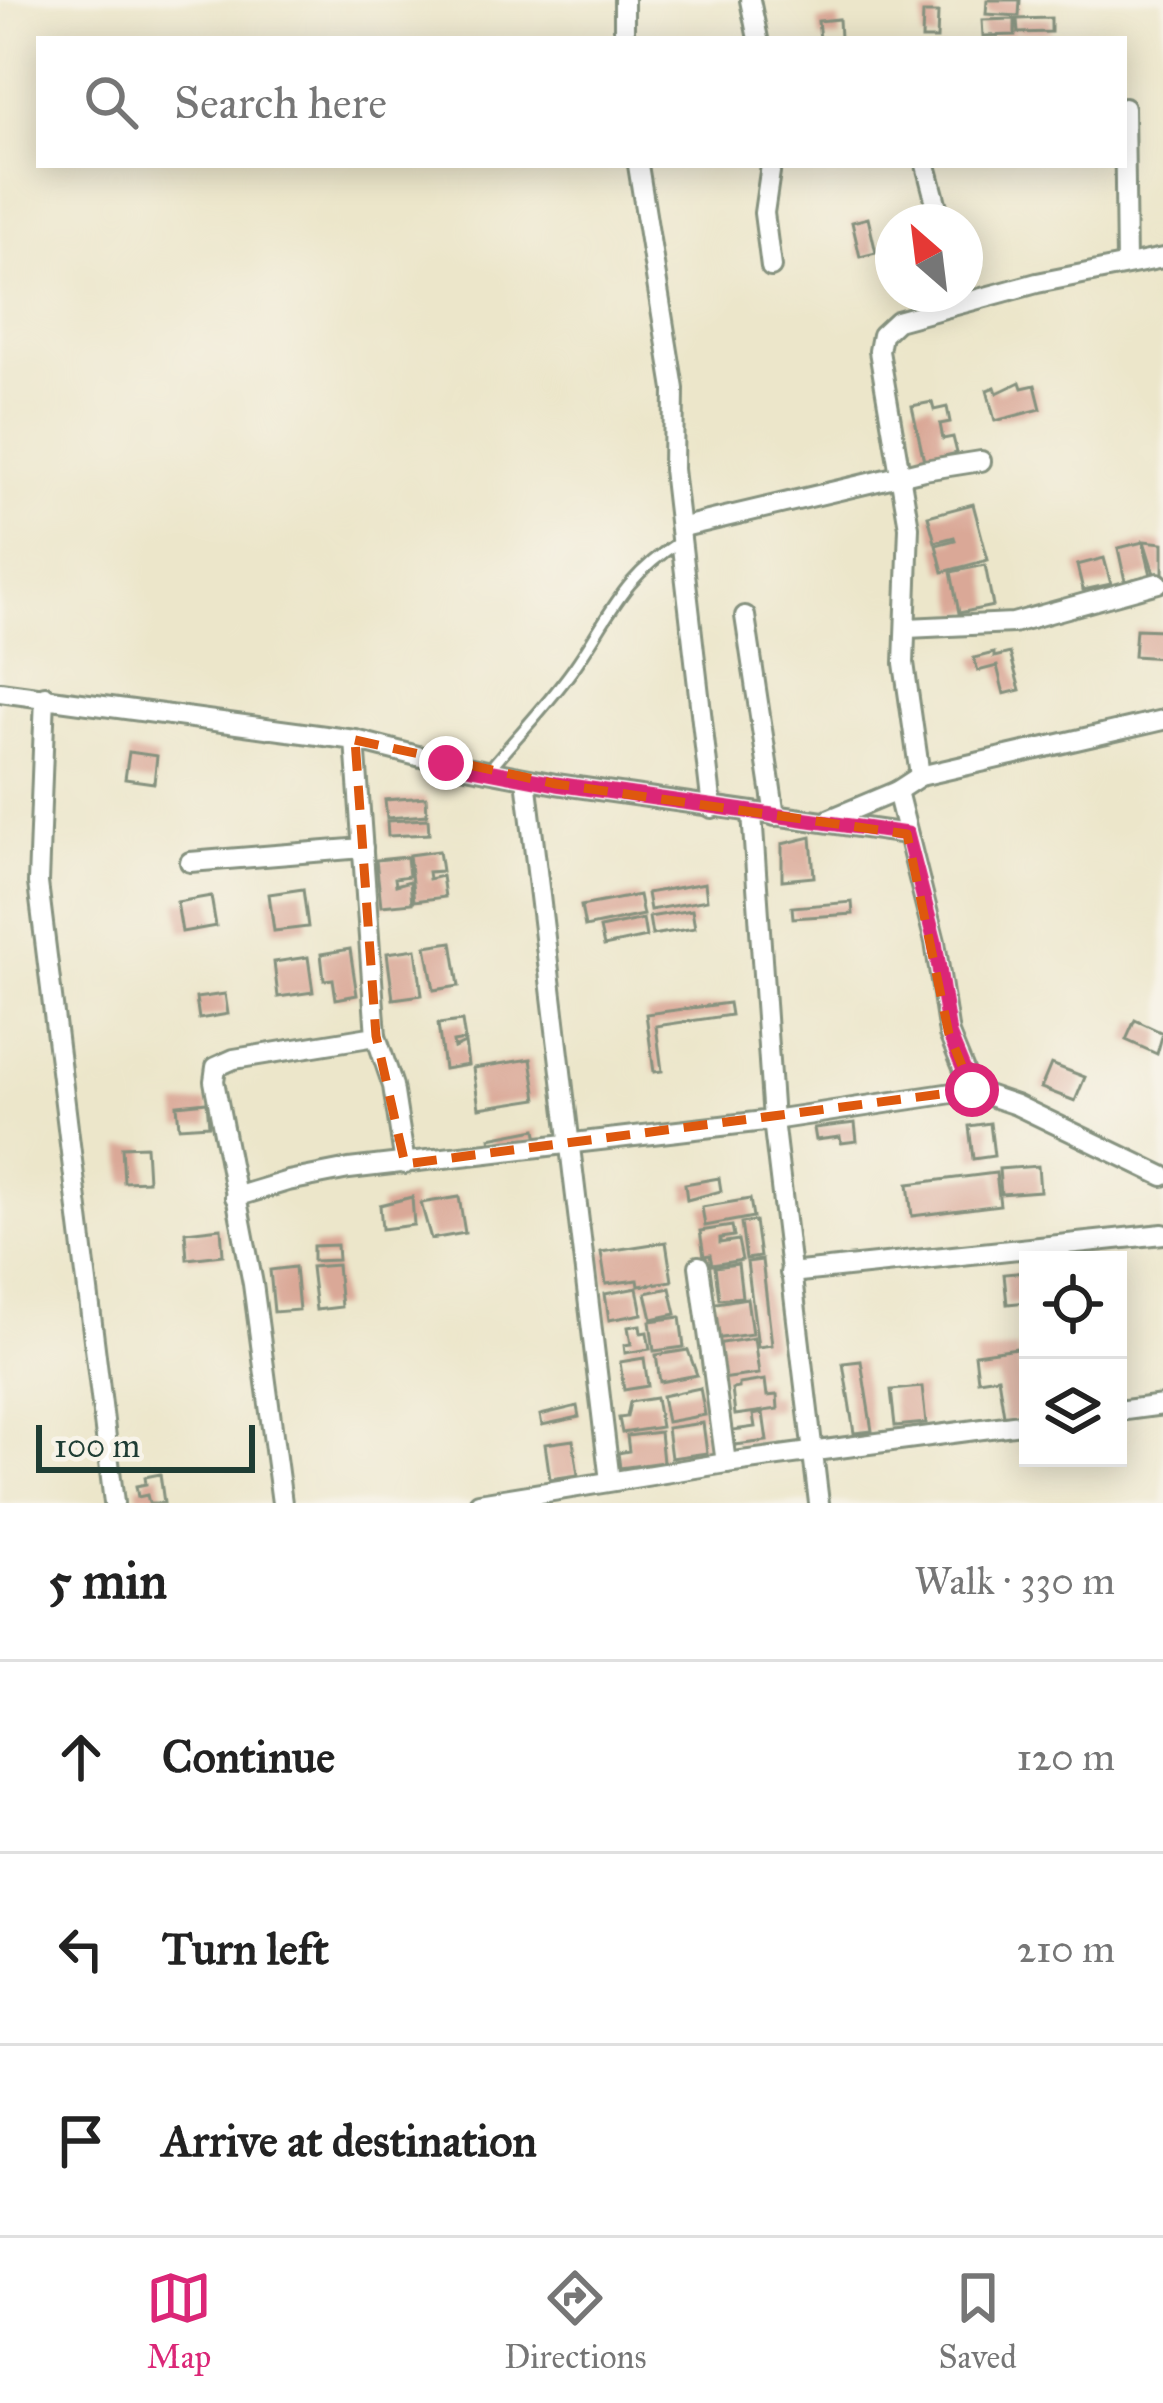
<!DOCTYPE html>
<html lang="en">
<head>
<meta charset="utf-8">
<style>
	body { margin:0; font-family:"IM FELL Great Primer",serif; background:#f2f2f2; color:#222 }
	.controls { position:absolute; right:36px; bottom:36px; display:grid; overflow:hidden; border-radius:0px; box-shadow:0 6px 30px #0003 }
	.controls button { width:108px; height:108px; display:grid; place-items:center; padding:0; border:0; border-bottom:3px solid #e0e0e0; background:#fff; color:#222; font:60px sans-serif }
	.compass { position:absolute; left:875px; top:204px; width:108px; height:108px; border-radius:50%; background:#fff; box-shadow:0 6px 30px #0003; rotate:332deg }
	.scale { position:absolute; left:36px; bottom:30px; width:219px; box-sizing:border-box; padding-left:12px; border:6px solid #1f3d34; border-top:0; font-size:33px; line-height:42px; white-space:nowrap; color:#1f3d34; -webkit-text-stroke:9px #f7f3e8; paint-order:stroke }
	.stop { position:absolute; width:36px; height:36px; margin:-27px; border:9px solid #db2777; border-radius:50%; background:#fff }
	.stop.end { background:#db2777; border-color:#fff; box-shadow:0 3px 12px #0008 }
	.list { margin:0; padding:0; list-style:none }
	h2 { display:flex; justify-content:space-between; align-items:center; height:156px; margin:0; padding:0 48px; font-size:51px }
	h2 small { font-size:39px; font-weight:400; color:#767676 }
	.list li { display:grid; grid-template-columns:78px 1fr auto; gap:36px; align-items:center; box-sizing:border-box; height:192px; padding:0 48px; border-top:3px solid #e0e0e0 }
	.list b { display:block; font-size:45px; white-space:nowrap }
	.list em { font-size:39px; font-style:normal; color:#767676 }
	.icon { flex:none; width:66px; height:66px; fill:none; stroke:currentColor; stroke-width:2; stroke-linecap:round; stroke-linejoin:round }
	.map { position:relative; flex:none; width:1163px; height:1503px; overflow:hidden }
	.search { position:absolute; background:#fff; box-shadow:0 6px 30px #0003; left:36px; right:36px; top:36px; height:132px; display:flex; align-items:center; gap:30px; box-sizing:border-box; padding:0 42px; border-radius:0px; color:#767676; font-size:45px }
	.sheet { height:732px; background:#fff }
	nav { display:flex; justify-content:space-around; align-items:center; box-sizing:border-box; height:168px; border-top:3px solid #e0e0e0; background:#fff; font-size:33px; color:#767676 }
	nav a { display:grid; justify-items:center; gap:6px }
	nav .on { color:#db2777 }
	.map>svg:first-child { display:block }
</style>
</head>
<body>
<div class="map">
<svg width="1163" height="1503" viewBox="0 0 1163 1503">
	<rect width="100%" height="100%" fill="#f7f3e8"/>
	<filter id="ink" filterUnits="userSpaceOnUse"><feTurbulence type="fractalNoise" baseFrequency=".00833" numOctaves="2"/><feDisplacementMap in="SourceGraphic" scale="24" xChannelSelector="R" yChannelSelector="G"/><feConvolveMatrix kernelMatrix="1 2 1 2 8 2 1 2 1" color-interpolation-filters="sRGB"/></filter>
	<filter id="wash" filterUnits="userSpaceOnUse"><feTurbulence type="fractalNoise" baseFrequency=".004" numOctaves="4" result="noise"/><feDisplacementMap in="SourceGraphic" scale="48" xChannelSelector="R" yChannelSelector="G"/><feGaussianBlur stdDeviation="2.7" result="paint"/><feColorMatrix in="noise" values="0 0 0 0 0 0 0 0 0 0 0 0 0 0 0 0 0 1.4 0 .05"/><feComposite in="paint" operator="in"/></filter>
	<g filter="url(#wash)">
		<rect width="100%" height="100%" fill="#ece6ca"/>
		<g id="blocks">
			<g fill="#daa897">
				<polygon points="987,0 1020,0 1019,16 986,14"/>
				<polygon points="923,13 938,13 937,39 922,39"/>
				<polygon points="1051,18 1051,32 1018,33 1017,19"/>
				<polygon points="839,19 840,38 820,39 818,21"/>
				<polygon points="1015,19 1015,35 983,36 982,20"/>
				<polygon points="868,218 876,253 860,257 852,222"/>
				<polygon points="1020,382 1022,388 1035,385 1041,409 995,421 987,390 995,387 997,393"/>
				<polygon points="932,402 934,410 947,407 950,422 940,424 943,439 953,437 957,453 924,461 912,406"/>
				<polygon points="973,504 988,560 943,572 936,545 955,540 954,537 935,542 928,516"/>
				<polygon points="1144,541 1163,543 1163,575 1155,577"/>
				<polygon points="1143,542 1151,575 1125,581 1118,548"/>
				<polygon points="1104,558 1111,584 1083,590 1077,565"/>
				<polygon points="985,565 993,606 959,613 951,572"/>
				<polygon points="1136,629 1163,630 1163,658 1134,656"/>
				<polygon points="994,653 994,657 1010,653 1020,690 1004,694 997,666 978,671 974,658"/>
				<polygon points="129,752 157,756 154,783 125,779"/>
				<polygon points="426,797 427,815 387,818 385,800"/>
				<polygon points="428,819 429,834 388,836 387,821"/>
				<polygon points="811,837 814,877 782,880 782,844"/>
				<polygon points="439,851 442,871 428,872 429,879 442,876 445,897 414,901 409,855"/>
				<polygon points="407,857 409,876 395,878 396,885 410,881 412,903 381,906 376,860"/>
				<polygon points="705,883 707,900 650,910 647,893"/>
				<polygon points="303,889 308,927 274,931 269,894"/>
				<polygon points="639,895 643,915 585,927 581,906"/>
				<polygon points="211,896 216,926 182,932 177,902"/>
				<polygon points="852,902 853,914 793,918 792,907"/>
				<polygon points="692,910 695,928 652,935 649,917"/>
				<polygon points="643,919 646,937 604,946 600,928"/>
				<polygon points="452,942 459,986 434,990 426,946"/>
				<polygon points="350,949 357,995 336,999 333,979 324,980 321,954"/>
				<polygon points="416,949 422,995 393,999 387,953"/>
				<polygon points="308,957 313,992 278,997 274,962"/>
				<polygon points="225,994 228,1014 199,1019 196,998"/>
				<polygon points="729,1003 731,1015 656,1026 662,1071 654,1072 646,1014"/>
				<polygon points="1135,1020 1163,1033 1157,1054 1126,1040"/>
				<polygon points="462,1021 465,1040 453,1042 454,1048 465,1043 468,1065 444,1069 438,1024"/>
				<polygon points="531,1059 537,1099 479,1108 473,1068"/>
				<polygon points="1051,1064 1085,1077 1075,1101 1041,1088"/>
				<polygon points="207,1102 209,1125 179,1127 177,1105"/>
				<polygon points="855,1123 857,1141 841,1143 840,1137 816,1140 814,1128"/>
				<polygon points="990,1123 994,1156 973,1159 969,1126"/>
				<polygon points="536,1129 538,1140 492,1149 490,1138"/>
				<polygon points="146,1146 148,1181 124,1182 122,1147"/>
				<polygon points="1038,1166 1040,1191 1001,1194 999,1169"/>
				<polygon points="996,1173 1000,1205 912,1216 908,1184"/>
				<polygon points="719,1178 721,1191 687,1200 685,1184"/>
				<polygon points="412,1197 414,1225 382,1229 380,1205"/>
				<polygon points="459,1197 465,1233 431,1239 421,1203"/>
				<polygon points="750,1199 753,1217 705,1226 702,1207"/>
				<polygon points="755,1221 760,1257 746,1259 741,1223"/>
				<polygon points="732,1226 734,1236 720,1238 720,1243 738,1240 742,1260 712,1265 710,1255 704,1256 700,1231"/>
				<polygon points="221,1228 223,1255 187,1259 185,1232"/>
				<polygon points="666,1242 672,1281 639,1286 638,1280 606,1284 601,1252"/>
				<polygon points="337,1245 338,1260 313,1261 313,1246"/>
				<polygon points="762,1260 772,1345 758,1347 747,1262"/>
				<polygon points="738,1264 742,1297 719,1299 715,1267"/>
				<polygon points="337,1265 341,1307 316,1310 311,1267"/>
				<polygon points="295,1267 299,1310 274,1312 270,1270"/>
				<polygon points="1028,1272 1028,1302 1007,1304 1004,1274"/>
				<polygon points="637,1288 642,1314 609,1320 605,1294"/>
				<polygon points="670,1288 676,1314 652,1319 646,1293"/>
				<polygon points="747,1298 752,1334 714,1339 710,1304"/>
				<polygon points="680,1317 684,1347 654,1351 650,1321"/>
				<polygon points="640,1325 641,1333 647,1332 650,1349 625,1353 624,1345 631,1344 628,1327"/>
				<polygon points="754,1338 759,1374 721,1379 716,1344"/>
				<polygon points="1017,1348 1027,1418 1005,1422 998,1377 978,1380 975,1354"/>
				<polygon points="688,1350 697,1375 660,1382 656,1355"/>
				<polygon points="644,1358 648,1386 624,1390 620,1362"/>
				<polygon points="861,1361 872,1431 854,1433 843,1363"/>
				<polygon points="765,1380 767,1396 777,1395 778,1409 735,1415 732,1389 739,1388 739,1384"/>
				<polygon points="922,1387 926,1423 895,1426 891,1390"/>
				<polygon points="700,1388 705,1415 667,1422 662,1396"/>
				<polygon points="656,1398 661,1427 622,1433 619,1418 627,1417 630,1402"/>
				<polygon points="577,1406 579,1417 542,1425 540,1415"/>
				<polygon points="763,1413 767,1441 735,1445 733,1430 755,1427 753,1415"/>
				<polygon points="703,1423 707,1453 671,1458 667,1428"/>
				<polygon points="660,1432 663,1462 620,1468 618,1453 629,1451 627,1436"/>
				<polygon points="573,1440 578,1475 550,1479 545,1444"/>
				<polygon points="160,1474 164,1503 149,1503 147,1495 138,1497 136,1486 146,1484 145,1477"/>
			</g>
		</g>
	</g>
	<g filter="url(#ink)">
		<use href="#blocks" fill-opacity="0" stroke="#86927f" stroke-width="3"/>
		<g fill="none" stroke-linecap="round" stroke-linejoin="round">
			<g stroke="#86927f" stroke-width="15">
				<path id="lane" d="M488 771C517 735 552 701 578 662 613 610 623 578 679 542"/>
			</g>
			<g stroke="#86927f" stroke-width="24">
				<g id="street">
					<polyline points="624,0 624,39"/>
					<polyline points="750,0 758,39"/>
					<polyline points="1124,108 1126,264"/>
					<polyline points="638,165 674,389 673,469 712,808"/>
					<polyline points="926,165 941,222"/>
					<polyline points="771,267 764,213 771,165"/>
					<polyline points="683,527 924,470 981,461"/>
					<polyline points="745,616 775,816"/>
					<polyline points="907,628 1013,623 1158,583"/>
					<polyline points="0,692 355,740 445,763 556,784 907,834"/>
					<polyline points="45,696 38,883 114,1503"/>
					<polyline points="920,776 904,663 909,527 879,351 882,335 897,321 1037,283 1163,258"/>
					<polyline points="526,779 610,1481"/>
					<polyline points="897,791 935,942 949,1034 972,1090 1016,1105 1163,1176"/>
					<polyline points="752,813 773,1120 819,1503"/>
					<polyline points="830,819 897,791 920,776 1163,720"/>
					<polyline points="190,862 363,848"/>
					<polyline points="376,1036 393,1086 405,1164"/>
					<polyline points="235,1197 288,1181 349,1169 773,1120 972,1090"/>
					<polyline points="699,1266 726,1463"/>
					<polyline points="790,1273 1163,1234"/>
					<polyline points="1118,1411 1163,1405"/>
					<polyline points="282,1503 253,1284 214,1081 216,1067 234,1059 376,1036 355,740"/>
					<polyline points="479,1503 726,1463 1028,1423"/>
				</g>
			</g>
			<use href="#lane" stroke="#fff" stroke-width="9"/>
			<use href="#street" stroke="#fff" stroke-width="18"/>
		</g>
	</g>
	<g fill="none" stroke-linecap="round" stroke-linejoin="round" filter="url(#ink)">
		<polyline stroke="#db2777" stroke-width="15" points="446,763 556,784 907,834 935,942 949,1034 972,1090"/>
	</g>
	<path fill="none" stroke="#de580e" stroke-width="9" stroke-dasharray="24 15" stroke-linejoin="round" d="M355 740 556 784 907 834 949 1034 972 1090 405 1164 376 1036Z"/>
</svg>
<div class="controls">
<button><svg class="icon" aria-label="locate" viewBox="0 0 24 24"><circle cx="12" cy="12" r="6"/><path d="M12 2v4M12 18v4M2 12h4M18 12h4"/></svg></button>
<button><svg class="icon" aria-label="layers" viewBox="0 0 24 24"><path d="M12 4l9 5-9 5-9-5zM3 14l9 5 9-5"/></svg></button>
</div>
<svg class="compass" viewBox="-18 -18 36 36"><path d="M0-13l5 13h-10z" fill="#e53935"/><path d="M0 13l5-13h-10z" fill="#767676"/></svg>
<div class="scale">100 m</div>
<div class="stop" style="left:972px;top:1090px"></div>
<div class="stop end" style="left:446px;top:763px"></div>
<div class="search"><svg class="icon" aria-label="search" viewBox="0 0 24 24"><circle cx="10" cy="10" r="6"/><path d="M15 15l6 6"/></svg>Search here</div>
</div>
<section class="sheet">
<h2>5 min<small>Walk · 330 m</small></h2>
<ul class="list">
<li><svg class="icon" aria-label="ahead" viewBox="0 0 24 24"><path d="M12 20V5M6 11l6-6 6 6"/></svg><div><b>Continue</b></div><em>120 m</em></li>
<li><svg class="icon" aria-label="left" viewBox="0 0 24 24"><path d="M17 20v-9H6M10 6l-5 5 5 5"/></svg><div><b>Turn left</b></div><em>210 m</em></li>
<li><svg class="icon" aria-label="arrive" viewBox="0 0 24 24"><path d="M6 21V4h12l-3 4 3 4H6"/></svg><div><b>Arrive at destination</b></div></li>
</ul>
</section>
<nav>
<a class="on"><svg class="icon" aria-label="map" viewBox="0 0 24 24"><path d="M3 6l6-2 6 2 6-2v14l-6 2-6-2-6 2zM9 4v14M15 6v14"/></svg>Map</a>
<a><svg class="icon" aria-label="directions" viewBox="0 0 24 24"><path d="M12 3l9 9-9 9-9-9zM9 14v-3h6M13 9l2 2-2 2"/></svg>Directions</a>
<a><svg class="icon" aria-label="saved" viewBox="0 0 24 24"><path d="M7 4h10v16l-5-4-5 4z"/></svg>Saved</a>
</nav>
</body>
</html>
